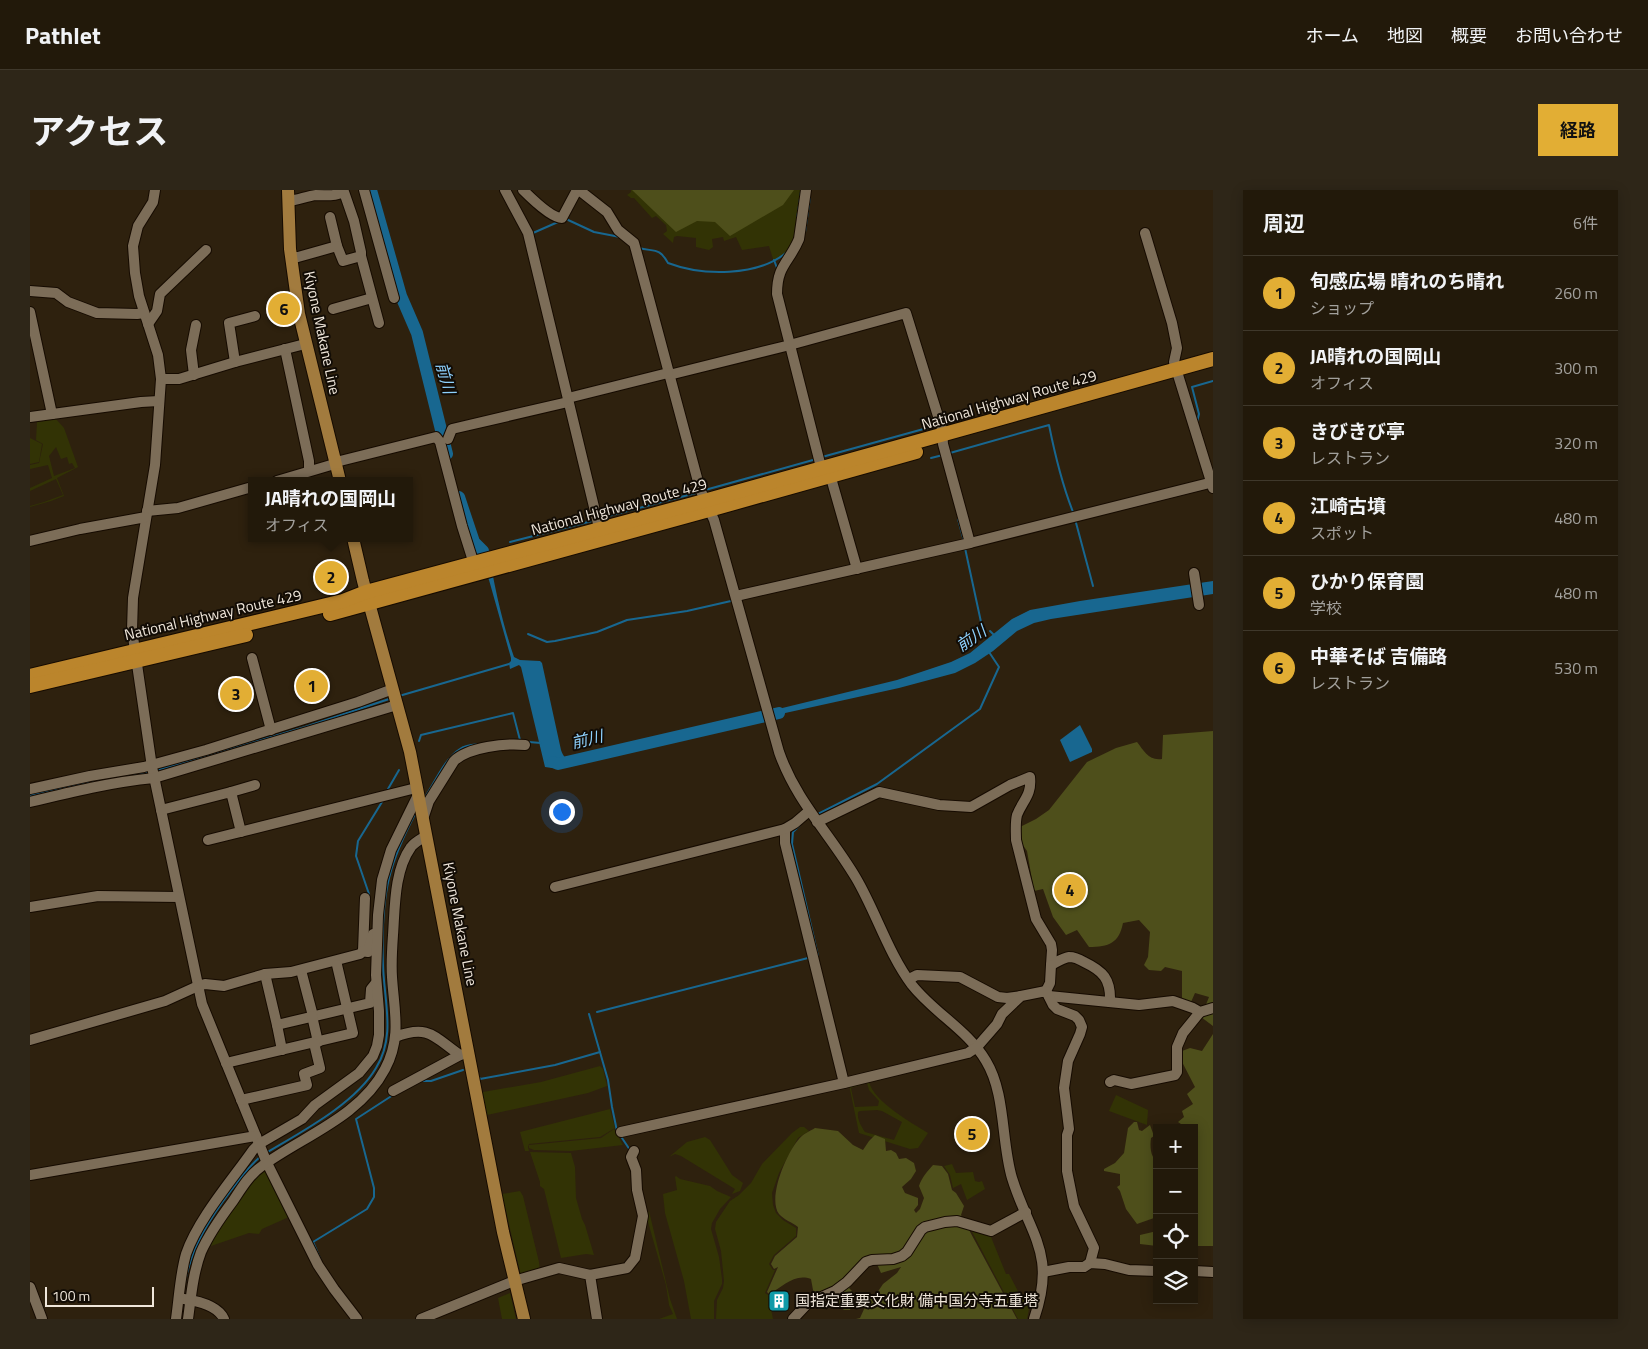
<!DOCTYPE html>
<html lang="ja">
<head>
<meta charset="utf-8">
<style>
	body { margin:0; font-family:"Titillium Web","Noto Sans JP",sans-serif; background:#2e2618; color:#f1f3f6 }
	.controls { position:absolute; right:15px; bottom:15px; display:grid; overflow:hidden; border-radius:0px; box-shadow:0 2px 12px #0003 }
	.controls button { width:45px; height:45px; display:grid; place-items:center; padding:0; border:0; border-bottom:1px solid #3f382b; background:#22190a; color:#f1f3f6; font:25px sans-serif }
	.scale { position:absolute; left:15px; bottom:12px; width:109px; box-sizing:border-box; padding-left:5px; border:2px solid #efe6da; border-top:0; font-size:14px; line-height:18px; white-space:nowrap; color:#efe6da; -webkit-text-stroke:4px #120c05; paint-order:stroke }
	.you { position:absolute; left:531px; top:621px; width:18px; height:18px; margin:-12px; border:4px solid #fff; border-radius:50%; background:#1a73e8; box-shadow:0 0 0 8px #1a73e833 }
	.badge { display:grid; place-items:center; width:32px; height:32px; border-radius:50%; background:#e2ae34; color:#111; font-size:16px; font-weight:700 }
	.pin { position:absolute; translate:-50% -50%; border:2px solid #fff; box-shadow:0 1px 5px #0006 }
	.popup { position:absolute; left:218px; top:287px; width:165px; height:65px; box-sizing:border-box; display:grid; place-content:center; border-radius:0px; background:#22190a; filter:drop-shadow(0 1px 4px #0005); font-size:16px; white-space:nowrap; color:#a2a09c }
	.popup b { font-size:19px; color:#f1f3f6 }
	.popup::after { content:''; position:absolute; left:50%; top:100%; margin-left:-10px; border:10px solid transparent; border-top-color:#22190a }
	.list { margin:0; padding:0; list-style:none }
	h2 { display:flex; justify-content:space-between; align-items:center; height:65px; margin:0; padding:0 20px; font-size:21px }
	h2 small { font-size:16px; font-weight:400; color:#a2a09c }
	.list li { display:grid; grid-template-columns:32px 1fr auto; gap:15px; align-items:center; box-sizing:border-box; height:75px; padding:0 20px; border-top:1px solid #3f382b }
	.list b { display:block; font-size:19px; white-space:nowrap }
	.list p { margin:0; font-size:16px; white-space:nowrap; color:#a2a09c }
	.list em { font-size:16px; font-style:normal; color:#a2a09c }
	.icon { flex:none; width:28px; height:28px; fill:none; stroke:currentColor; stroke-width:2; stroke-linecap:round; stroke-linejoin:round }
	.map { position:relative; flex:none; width:1183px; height:1129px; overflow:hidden; border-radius:0px }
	header { display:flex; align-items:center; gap:30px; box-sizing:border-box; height:70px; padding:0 25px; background:#22190a; border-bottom:1px solid #3f382b }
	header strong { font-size:24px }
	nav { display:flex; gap:28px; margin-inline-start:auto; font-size:18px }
	.intro { display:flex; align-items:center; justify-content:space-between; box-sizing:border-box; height:120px; padding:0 30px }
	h1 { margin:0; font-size:35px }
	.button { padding:12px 22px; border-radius:0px; background:#e2ae34; color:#111; font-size:18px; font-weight:700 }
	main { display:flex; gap:30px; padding:0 30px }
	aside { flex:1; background:#22190a; border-radius:0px; box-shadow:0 2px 12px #0003 }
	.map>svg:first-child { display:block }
</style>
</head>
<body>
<header>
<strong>Pathlet</strong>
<nav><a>ホーム</a><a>地図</a><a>概要</a><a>お問い合わせ</a></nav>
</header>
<div class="intro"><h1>アクセス</h1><a class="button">経路</a></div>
<main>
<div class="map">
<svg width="1183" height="1129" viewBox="0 0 1183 1129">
	<rect width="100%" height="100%" fill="#2e210e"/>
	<g fill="#323305" fill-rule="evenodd">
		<path d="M601 0H772C769 24 771 58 746 70L743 69 739 56 712 60 706 47 694 51 693 47 682 49 683 57 679 60 666 57V48L647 46 644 47 643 53 633 44 637 41 636 35 626 26 622 28 604 8H601L597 5 601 2Z"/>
		<path d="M25 228 34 238 48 277 27 288 34 306 21 311 0 317V316L14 312 33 305 26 289 0 301V298L22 288 18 275 0 279V275L9 273 13 254 6 250 7 232 13 231V229ZM26 257 31 269 37 267 39 274 42 273 45 278 24 286 19 266Z"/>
		<polygon points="0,248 12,254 9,272 0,274"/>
		<polygon points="570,876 573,879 577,896 558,903 457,925 453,911 453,902 511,892"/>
		<path d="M854 885 857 888 854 887 841 890 839 892C844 912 882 933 898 943L888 958 880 959 829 943 819 895ZM837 893 839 900 849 911 848 916 825 917 821 898ZM847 920 852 921 872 932 864 950 835 942C831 936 827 929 828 922L830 921Z"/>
		<polygon points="1086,905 1118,920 1117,935 1079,921"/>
		<polygon points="580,919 585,938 570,947 499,954 498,957 499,961 495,961 490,942"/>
		<polygon points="770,937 774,937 779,941 768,948 749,983 742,1003 743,1015 746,1023 753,1030 766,1038 766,1046 744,1065 739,1074 743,1080 745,1080 735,1103 740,1106 740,1114 743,1129 686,1129 687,1110 693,1098 694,1091 691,1061 685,1039 686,1032 700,1011 709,1005 721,993 732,974 762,943"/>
		<polygon points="584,939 593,955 541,961 504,960 499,958 499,955 571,948"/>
		<polygon points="675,947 680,950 702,985 713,993 710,1001 702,1004 705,999 651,966 645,964 639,967 657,952"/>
		<polygon points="500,962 541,963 545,977 546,1008 552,1029 555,1035 564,1065 556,1064 531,1068 514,999 510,996 510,992"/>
		<polygon points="922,974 926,983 943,982 945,991 949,992 952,991 955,999 937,1010 931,994 923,998 920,985 914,976"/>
		<path d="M237 981 259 1027 232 1039 229 1044 219 1043 181 1056 183 1048C192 1034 220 981 237 981Z"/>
		<polygon points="646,986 650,989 680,996 687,1001 701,1007 690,1019 682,1033 681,1039 689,1067 692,1089 692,1094 684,1111 684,1129 661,1129 654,1091 635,1023 633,1004 647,1000 645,987"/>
		<polygon points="490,1001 493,1006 509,1072 510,1081 491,1086 472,1004"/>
		<polygon points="619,1021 640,1109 647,1129 629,1129 643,1124 639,1115 636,1095 618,1032 618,1028 617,1025"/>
		<polygon points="939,1036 954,1041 961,1047 976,1084 979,1084 990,1105 1005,1104 1003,1111 1001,1108 995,1111 999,1119 997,1129 988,1129"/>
		<polygon points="480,1103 486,1129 472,1129 468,1108"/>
	</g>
	<g fill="#4e4f1b">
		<polygon points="602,0 764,0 753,15 700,46 685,32 667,31 646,42"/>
		<path d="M1183 541V836L1171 827 1179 807 1165 803 1161 812 1152 809V781L1135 777 1131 781 1119 780 1114 775 1118 767 1120 742 1109 730 1093 733C1089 753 1079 757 1059 757L1047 740 1036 745 1023 727 1013 699 1004 701 997 661 990 651V637L1006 629 1019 620 1057 572 1086 558 1107 552C1114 561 1119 571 1132 569L1133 545Z"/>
		<polygon points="1183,844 1183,1056 1164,1056 1164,938 1157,938 1148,932 1154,927 1152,921 1163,914 1157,904 1165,897 1150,868 1152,861 1160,858 1172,861"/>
		<path d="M1104 932H1107L1109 940 1112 941 1120 935 1124 946 1121 948C1120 956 1120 966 1127 972V1033L1124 1028 1107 1034 1096 1019 1090 1001 1087 997 1090 995V984L1074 981V979L1085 973 1094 963 1098 938Z"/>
		<path d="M785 938 808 941 823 955 833 960 839 951 845 945 855 949 856 961 861 960 866 963 869 969 876 968 884 973 886 981 881 989 872 997 875 1003 888 1008V1015L884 1020 886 1023 890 1019 894 1008 889 996C892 987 897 982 903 975L912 976 918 984 922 1000 926 1003 934 1016 931 1025 987 1129H826L830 1128 839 1108 847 1103 853 1094 867 1083 871 1077 851 1083 847 1074V1067C837 1077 829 1089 819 1098L826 1105 820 1120H814L804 1110 790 1111 783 1100 781 1089C764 1083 753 1097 739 1104L737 1102 748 1077 744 1079 741 1074 745 1066 767 1047 768 1037C762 1032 754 1030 749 1024 737 1008 757 962 769 949 773 944 780 941 785 938Z"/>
		<polygon points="1127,1041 1127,1056 1110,1054 1110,1045"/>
	</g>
	<g fill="#186790">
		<path d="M444 349 458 358C464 395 472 432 484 467L490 470 510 471 512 473 531 560C533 567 537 568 539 574L522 578 515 577 491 477 489 475 480 479 479 473 481 471V468L459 390 442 350Z"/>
		<polygon points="1183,391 1183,404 1021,429 1004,433 987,441 963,461 945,473 925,483 869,498 737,527 736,522 867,490 921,472 940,463 982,429 1000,420 1050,411"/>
		<polygon points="1050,535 1062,559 1062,562 1040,572 1030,550"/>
	</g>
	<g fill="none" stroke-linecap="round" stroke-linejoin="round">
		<g stroke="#186790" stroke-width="2">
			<polyline points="536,29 564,42 590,47"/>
			<polyline points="767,29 771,2"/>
			<polyline points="775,42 780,7"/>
			<polyline points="503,43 528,32"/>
			<path d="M609 58C624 62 629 57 638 73 672 86 728 87 757 62"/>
			<polyline points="744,70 747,78"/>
			<polyline points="1167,232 1169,224 1162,197 1183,191"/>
			<path d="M920 263 1019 235C1025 265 1032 294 1043 322"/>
			<polyline points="792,267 908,235"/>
			<polyline points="901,268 913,265"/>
			<polyline points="675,300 783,270"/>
			<polyline points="571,328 666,303"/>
			<polyline points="928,329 934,351"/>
			<polyline points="1045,329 1063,396"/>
			<polyline points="480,352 562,331"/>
			<polyline points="935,358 951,432 953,434"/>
			<polyline points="960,441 964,445"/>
			<polyline points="498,444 517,452 525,451 567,442 597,430 657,421 701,411"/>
			<polyline points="369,506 479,474"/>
			<polyline points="389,551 391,545 483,523 490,550"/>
			<polyline points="499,552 511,553"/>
			<polyline points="127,580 275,537 359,509"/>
			<polyline points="358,599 369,580"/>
			<polyline points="0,605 30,598 120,582"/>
			<path d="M394 609C404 594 415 568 430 559 436 555 443 555 449 554"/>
			<polyline points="786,625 847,594 950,519 969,477 959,462"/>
			<polyline points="770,635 763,642 762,654 788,766 787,766"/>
			<polyline points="339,707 339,704 326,666 328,651 352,612"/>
			<polyline points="567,822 778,768"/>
			<polyline points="559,824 578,890 582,917 587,941"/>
			<polyline points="449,887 450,889 525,875 570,862"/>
			<polyline points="391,891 401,891 433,880"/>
			<polyline points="590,945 600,960"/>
			<path d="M236 963C271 942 325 914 346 878 366 846 354 811 353 775 352 749 353 713 359 688 364 667 376 641 386 622"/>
			<polyline points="291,1071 283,1052 337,1019 344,1007 344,998 326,929 363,905"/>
			<path d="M155 1092C162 1056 180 1028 202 999 211 988 219 976 230 967"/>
		</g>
		<g stroke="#186790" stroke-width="12">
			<polyline points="341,0 371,106 387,143 417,264"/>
			<polyline points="429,307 444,352 453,361"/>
			<polyline points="523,572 528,574 749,523"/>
		</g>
		<g stroke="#160b00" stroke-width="12">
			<g id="minor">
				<polyline points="125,0 123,12 108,36 103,56 105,83 109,106 128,165 131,189 125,275 103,408 102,440 122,577 172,814 237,973 288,1075 304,1099 327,1129"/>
				<polyline points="334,0 364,108"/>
				<polyline points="475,0 498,43 571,346"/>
				<path d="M493 0C501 8 521 28 532 28L547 0"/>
				<path d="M549 0 577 22 588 40 604 53 606 60 670 299 684 330 749 562C766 611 800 644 826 688 846 722 858 763 882 795 904 823 938 840 956 871 976 904 971 951 982 988 1000 1046 1027 1063 1004 1129"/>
				<path d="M776 0 769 49C759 73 747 75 747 104L793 285"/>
				<path d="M258 11C268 10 277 6 286 5 299 5 300 7 314 2L324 31 331 62V66L349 133"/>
				<polyline points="300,27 307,56"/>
				<polyline points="1115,43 1142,133 1147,158 1144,172 1183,298"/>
				<polyline points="261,67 268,67 307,56 313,71 331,66"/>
				<polyline points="0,101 26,103 38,112 67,123 107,124 114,123"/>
				<polyline points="303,119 342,108"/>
				<polyline points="0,122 22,224"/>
				<polyline points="118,134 127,121 130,104 176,60"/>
				<polyline points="255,159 279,271 279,281"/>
				<polyline points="205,172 199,133 225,126"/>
				<polyline points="164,185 161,160 166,135"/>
				<polyline points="639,185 756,156 876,123 912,239 913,254 940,353"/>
				<polyline points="131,189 149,189 205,172 275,154"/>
				<polyline points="538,208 638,183"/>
				<polyline points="0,227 111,212 129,211"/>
				<polyline points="418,249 422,239 538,212"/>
				<polyline points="799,281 827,379"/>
				<polyline points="247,291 301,275 310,271 406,247 410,252 432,336 444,374"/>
				<polyline points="117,321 148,318 222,297"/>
				<polyline points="0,351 50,339 116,327"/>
				<polyline points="1164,383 1169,415"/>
				<polyline points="706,406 940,353 1183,292"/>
				<polyline points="222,468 241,540"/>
				<polyline points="0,599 60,586 114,577 176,560 328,512 363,499"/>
				<polyline points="201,602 225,595"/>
				<path d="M0 612C41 602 82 592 124 588L367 515"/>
				<polyline points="131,620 201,602 211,642"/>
				<path d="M393 629 399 611 424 571C438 557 476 553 495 555"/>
				<path d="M787 632 849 602 909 615 941 617 980 595 1000 587C1002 605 993 610 987 625 985 633 986 642 986 650L1006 729 1021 754 1022 760 1021 775C1027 772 1033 768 1039 767 1045 767 1049 769 1054 772 1073 781 1081 789 1080 812"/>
				<polyline points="755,639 755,653 814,893"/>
				<polyline points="178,650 386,598"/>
				<polyline points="525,697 755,639 765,633 779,621"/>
				<polyline points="0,717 68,706 149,707"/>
				<polyline points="333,761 335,708"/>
				<polyline points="235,784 247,835 340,813 341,799 345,794"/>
				<polyline points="272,784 283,826"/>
				<polyline points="879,789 887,785 930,787 968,807 977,808 991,806"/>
				<polyline points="1016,801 1020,793 1021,775"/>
				<polyline points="1019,806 1109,815 1143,811 1163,818 1170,822 1183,818"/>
				<polyline points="282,826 288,852"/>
				<polyline points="247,835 252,860"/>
				<path d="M365 847C399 834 404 847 430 865L438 863"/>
				<polyline points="0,850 135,811 168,796 175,794 194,796 235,784 261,782 330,764 333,761 338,762 343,744"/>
				<polyline points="196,873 323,843 307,775"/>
				<polyline points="1080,892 1084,890 1101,894 1145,885 1147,882 1147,857 1153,843 1170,822"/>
				<polyline points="363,901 430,865"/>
				<polyline points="211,910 277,895 274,884 290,878 284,853"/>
				<polyline points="591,942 814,893 938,863 947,857 967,834 972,824 991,806 1016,801 1023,815 1027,819 1045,826 1049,830 1052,837 1050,844 1038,871 1034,898 1039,939 1037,945 1037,981 1044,1016 1064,1058 1060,1073"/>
				<polyline points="0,985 226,946"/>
				<polyline points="1164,1081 1183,1082"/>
				<polyline points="1013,1082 1039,1077 1054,1077 1060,1073 1075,1074 1099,1080 1127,1081"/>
				<polyline points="560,1085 597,1078 605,1068 613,1026 607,1000 606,980 601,967 604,961"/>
				<polyline points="0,1097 12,1129"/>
				<path d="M154 1109C168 1111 188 1116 194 1129"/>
				<path d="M146 1129C149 1108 150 1085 156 1064 168 1029 202 990 223 960L229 954 272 929 285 915 329 883 343 866 347 856 349 845V821L346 785 348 725 352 690 361 660 388 605"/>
				<path d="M158 1129C161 1107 163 1083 171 1062 179 1044 191 1027 203 1011 211 999 219 985 232 976 273 946 330 927 355 879 372 847 364 820 362 787 361 773 362 759 363 745 365 717 364 681 381 657 385 652 391 649 396 646"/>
				<polyline points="391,1129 484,1091 515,1082 529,1078 560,1085 567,1129"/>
				<polyline points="763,1129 778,1113 805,1101 817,1092 836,1072 842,1070 863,1069 872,1066 877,1062 891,1040 895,1037 915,1032 927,1031 961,1041 996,1022"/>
			</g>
		</g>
		<g stroke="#160b00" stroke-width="14">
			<g id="major">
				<polyline points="258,0 260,59 269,124 310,291"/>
				<polyline points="323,348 333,391 380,562 473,1042 494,1129"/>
			</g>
		</g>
		<g stroke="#160b00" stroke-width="16">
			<g id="highway">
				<polyline points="300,424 679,320 886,262"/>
				<polyline points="0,486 313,411 336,402 674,311 1183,169"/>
				<polyline points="0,496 216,445"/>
			</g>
		</g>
		<use href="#minor" stroke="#7c6d58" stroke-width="10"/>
		<use href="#major" stroke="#a27b3e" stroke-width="12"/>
		<use href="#highway" stroke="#bb852c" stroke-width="14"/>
	</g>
	<defs>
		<g id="building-square" transform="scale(1.125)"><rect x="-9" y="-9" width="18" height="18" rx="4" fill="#0f9aa8" stroke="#120c05"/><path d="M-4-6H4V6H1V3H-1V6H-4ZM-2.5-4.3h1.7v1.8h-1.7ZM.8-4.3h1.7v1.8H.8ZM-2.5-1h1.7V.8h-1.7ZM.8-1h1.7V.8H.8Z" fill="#fff"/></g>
	</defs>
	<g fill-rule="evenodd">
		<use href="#building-square" x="749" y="1111"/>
	</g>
	<g text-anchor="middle" stroke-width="4" stroke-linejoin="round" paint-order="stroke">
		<g font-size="15" fill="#efe6da" stroke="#120c05">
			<text transform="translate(292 143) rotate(78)" y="5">Kiyone Makane Line</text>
			<text transform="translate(979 210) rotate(-16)" y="5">National Highway Route 429</text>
			<text transform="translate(589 317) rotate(-15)" y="5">National Highway Route 429</text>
			<text transform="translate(183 425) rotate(-13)" y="5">National Highway Route 429</text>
			<text transform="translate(430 734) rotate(79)" y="5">Kiyone Makane Line</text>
		</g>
		<g font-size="15" fill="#efe6da" stroke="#120c05" text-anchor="start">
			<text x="765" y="1116">国指定重要文化財 備中国分寺五重塔</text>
		</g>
		<g font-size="16" font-style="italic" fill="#8ed1fd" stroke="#120c05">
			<text transform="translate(416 188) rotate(75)" y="6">前川</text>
			<text transform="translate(941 448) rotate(-34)" y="6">前川</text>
			<text transform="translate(557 549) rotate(-13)" y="6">前川</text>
		</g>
	</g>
</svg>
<div class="controls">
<button>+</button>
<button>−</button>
<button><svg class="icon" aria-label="locate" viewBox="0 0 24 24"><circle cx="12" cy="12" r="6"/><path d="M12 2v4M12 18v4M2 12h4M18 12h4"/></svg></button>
<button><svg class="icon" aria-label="layers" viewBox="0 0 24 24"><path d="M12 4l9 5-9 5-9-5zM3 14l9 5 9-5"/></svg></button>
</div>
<div class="scale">100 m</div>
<div class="you"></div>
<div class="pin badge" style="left:282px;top:496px">1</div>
<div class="pin badge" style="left:301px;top:387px">2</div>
<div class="popup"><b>JA晴れの国岡山</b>オフィス</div>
<div class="pin badge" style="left:206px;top:504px">3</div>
<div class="pin badge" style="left:1040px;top:700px">4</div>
<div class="pin badge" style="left:942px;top:944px">5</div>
<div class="pin badge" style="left:254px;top:119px">6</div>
</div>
<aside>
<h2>周辺<small>6件</small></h2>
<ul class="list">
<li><span class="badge">1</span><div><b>旬感広場 晴れのち晴れ</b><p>ショップ</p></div><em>260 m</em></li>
<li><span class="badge">2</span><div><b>JA晴れの国岡山</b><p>オフィス</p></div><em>300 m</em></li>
<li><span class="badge">3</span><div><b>きびきび亭</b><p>レストラン</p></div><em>320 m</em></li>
<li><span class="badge">4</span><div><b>江崎古墳</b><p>スポット</p></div><em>480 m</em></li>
<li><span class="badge">5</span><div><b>ひかり保育園</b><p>学校</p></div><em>480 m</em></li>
<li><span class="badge">6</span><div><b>中華そば 吉備路</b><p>レストラン</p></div><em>530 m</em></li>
</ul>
</aside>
</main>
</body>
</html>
